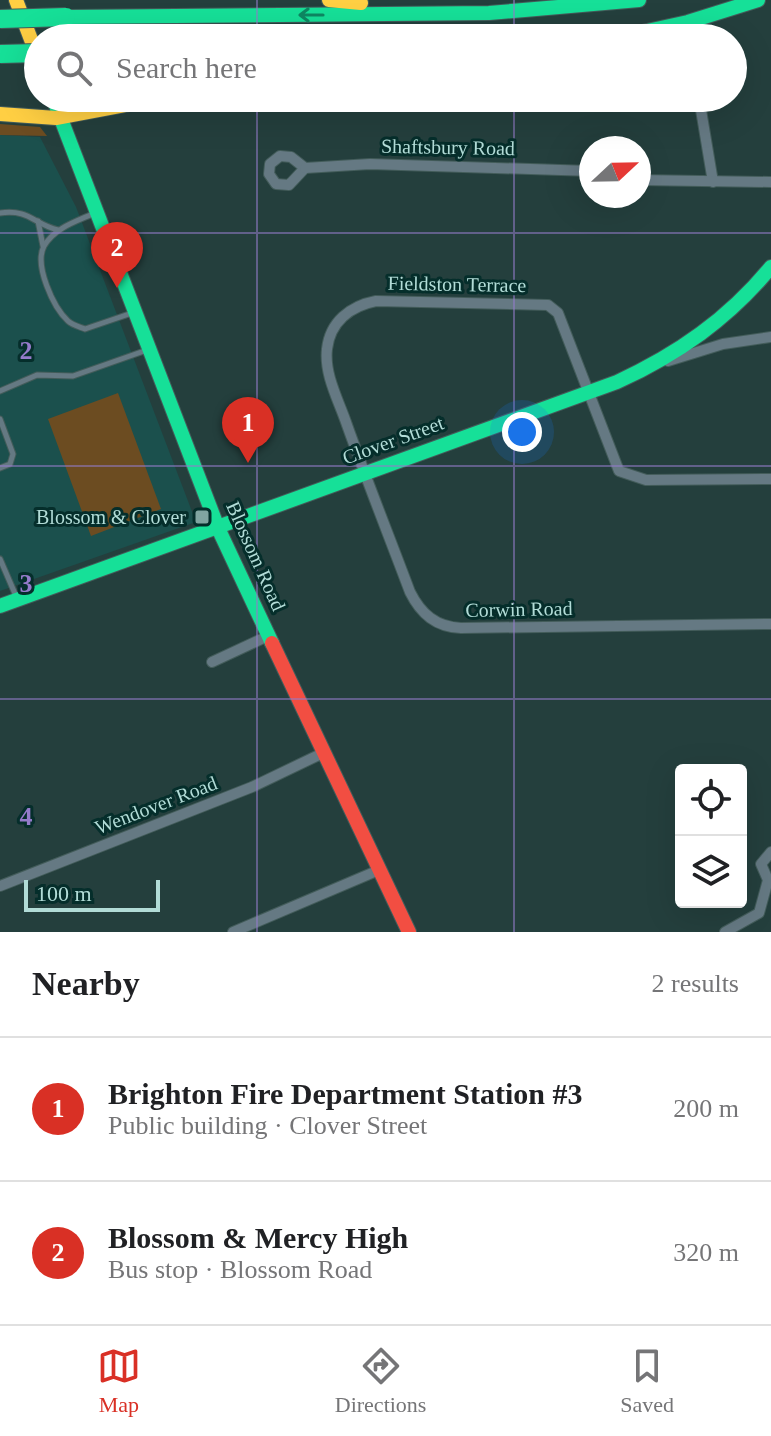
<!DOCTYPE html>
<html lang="en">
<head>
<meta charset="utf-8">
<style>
	body { margin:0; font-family:"Times New Roman",serif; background:#f2f2f2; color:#202124 }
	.controls { position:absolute; right:24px; bottom:24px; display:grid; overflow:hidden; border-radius:8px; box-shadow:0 8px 32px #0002 }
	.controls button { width:72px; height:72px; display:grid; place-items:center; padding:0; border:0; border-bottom:2px solid #e0e0e0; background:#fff; color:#202124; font:40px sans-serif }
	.compass { position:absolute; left:579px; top:136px; width:72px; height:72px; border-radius:50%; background:#fff; box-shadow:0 8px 32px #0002; rotate:68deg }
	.scale { position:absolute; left:24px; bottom:20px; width:136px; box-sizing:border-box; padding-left:8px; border:4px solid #b2dcd7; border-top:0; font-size:22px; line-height:28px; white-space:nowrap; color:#b2dcd7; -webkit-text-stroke:6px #052e2b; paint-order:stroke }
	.you { position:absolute; left:522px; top:432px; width:28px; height:28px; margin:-20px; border:6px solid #fff; border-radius:50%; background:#1a73e8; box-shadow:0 0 0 12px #1a73e833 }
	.badge { display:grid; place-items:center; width:52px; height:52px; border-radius:50%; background:#d93025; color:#fff; font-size:26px; font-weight:700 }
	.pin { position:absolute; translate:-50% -66px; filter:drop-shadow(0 2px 4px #0008) }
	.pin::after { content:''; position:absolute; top:42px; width:28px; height:24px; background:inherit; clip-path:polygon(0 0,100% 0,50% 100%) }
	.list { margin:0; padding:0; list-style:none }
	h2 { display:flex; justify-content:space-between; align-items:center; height:104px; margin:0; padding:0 32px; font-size:34px }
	h2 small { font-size:26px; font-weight:400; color:#757577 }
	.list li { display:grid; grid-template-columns:52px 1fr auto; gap:24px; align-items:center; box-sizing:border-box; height:144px; padding:0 32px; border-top:2px solid #e0e0e0 }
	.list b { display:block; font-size:30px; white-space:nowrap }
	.list p { margin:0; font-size:26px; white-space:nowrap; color:#757577 }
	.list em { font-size:26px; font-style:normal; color:#757577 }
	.icon { flex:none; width:44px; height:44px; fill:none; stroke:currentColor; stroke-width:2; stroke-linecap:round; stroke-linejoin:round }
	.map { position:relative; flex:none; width:771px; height:932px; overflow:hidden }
	.search { position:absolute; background:#fff; box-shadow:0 8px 32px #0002; left:24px; right:24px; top:24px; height:88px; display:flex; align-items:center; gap:20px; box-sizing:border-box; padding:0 28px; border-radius:44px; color:#757577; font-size:30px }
	.sheet { height:392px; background:#fff }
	nav { display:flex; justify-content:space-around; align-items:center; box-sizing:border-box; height:112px; border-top:2px solid #e0e0e0; background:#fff; font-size:22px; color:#757577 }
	nav a { display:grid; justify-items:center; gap:4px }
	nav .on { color:#d93025 }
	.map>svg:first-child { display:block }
</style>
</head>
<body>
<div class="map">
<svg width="771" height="932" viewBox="0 0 771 932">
	<rect width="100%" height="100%" fill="#243f3d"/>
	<polygon fill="#1b504d" points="0,135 40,137 76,207 196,522 0,591"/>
	<g fill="#6c4c21">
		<polygon points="0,124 40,127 47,136 0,135"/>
		<polygon points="118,393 161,509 91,536 48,419"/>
	</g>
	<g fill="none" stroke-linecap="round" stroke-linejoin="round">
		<g stroke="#435c5a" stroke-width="7">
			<g id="lane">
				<path d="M97 212C78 221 55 227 44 246 34 265 53 307 68 321 72 325 80 327 85 329L132 313"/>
				<path d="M0 213C30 209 33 224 58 230"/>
				<polyline points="38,221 43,246"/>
				<polyline points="0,391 37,375 73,376 147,350"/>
				<polyline points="0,419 13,454 10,464 0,468"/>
				<polyline points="0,559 16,596"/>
			</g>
		</g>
		<g stroke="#435c5a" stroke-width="12">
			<g id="street">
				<polyline points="699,98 713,182"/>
				<polygon points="280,156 291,157 305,168 289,185 276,184 269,174 270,164"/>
				<polyline points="305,168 370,164 591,171"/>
				<polyline points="639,180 771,182"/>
				<polyline points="668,361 723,344 771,337"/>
				<path d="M771 479 646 480 619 471 558 313 548 305 376 301C350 306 330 322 327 349 324 375 339 401 347 425 367 481 389 536 410 592 421 614 436 627 461 628L771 624"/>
				<polyline points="212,662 268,636"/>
				<polyline points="0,886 252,787 323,753"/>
				<polyline points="233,932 379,870"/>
				<polyline points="725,932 759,913 768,880 761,864 771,852"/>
			</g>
		</g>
		<g stroke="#435c5a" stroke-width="16">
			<g id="fast">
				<polyline points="66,17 489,13 639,0"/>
				<polyline points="615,38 688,22 758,0"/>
				<polyline points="53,98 218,528 272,643"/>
				<path d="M0 606 617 382C678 354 728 319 771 267"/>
			</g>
		</g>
		<g stroke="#435c5a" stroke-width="16">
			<g id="slow">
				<polyline points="16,0 38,58"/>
				<polyline points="329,0 361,3"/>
				<polyline points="0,114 56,118 162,98"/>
			</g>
		</g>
		<g stroke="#435c5a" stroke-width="16">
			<polyline id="jam" points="272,643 409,932"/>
		</g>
		<use href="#lane" stroke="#657983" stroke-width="5"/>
		<use href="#street" stroke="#657983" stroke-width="10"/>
		<use href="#fast" stroke="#16e098" stroke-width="14"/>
		<use href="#slow" stroke="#ffcf43" stroke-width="14"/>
		<use href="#jam" stroke="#f24e42" stroke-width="14"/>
		<g stroke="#435c5a" stroke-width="20" stroke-linecap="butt">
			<g id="fast-bridge">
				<polyline points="0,19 66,17"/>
				<polyline points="0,54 38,53"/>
			</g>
		</g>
		<use href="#fast-bridge" stroke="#16e098" stroke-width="18"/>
	</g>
	<defs><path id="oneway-shaft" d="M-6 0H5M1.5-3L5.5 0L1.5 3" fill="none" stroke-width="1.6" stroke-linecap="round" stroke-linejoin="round" transform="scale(2)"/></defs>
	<use stroke="#0e8762" href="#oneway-shaft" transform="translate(311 15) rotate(180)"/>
	<path fill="none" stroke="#947bca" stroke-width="2" stroke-opacity="0.55" d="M257 0V38M514 0V38M257 98V932M514 98V932M0 233H771M0 466H771M0 699H771"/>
	<rect fill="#80a5a1" stroke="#052e2b" stroke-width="3" x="194" y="509" width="16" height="16" rx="4"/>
	<g text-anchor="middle" stroke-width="6" stroke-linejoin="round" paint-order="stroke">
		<g font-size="20" fill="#b2dcd7" stroke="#052e2b">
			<text transform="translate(448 147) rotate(1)" y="7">Shaftsbury Road</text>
			<text transform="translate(457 284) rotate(1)" y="7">Fieldston Terrace</text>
			<text transform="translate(393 440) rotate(-20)" y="7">Clover Street</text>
			<text transform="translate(256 556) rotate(66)" y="7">Blossom Road</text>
			<text transform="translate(519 609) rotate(-1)" y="7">Corwin Road</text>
			<text transform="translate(156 805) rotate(-21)" y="7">Wendover Road</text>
		</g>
		<g font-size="20" fill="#b2dcd7" stroke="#052e2b" text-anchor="end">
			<text x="186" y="524">Blossom &amp; Clover</text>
		</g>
	</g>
	<g font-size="26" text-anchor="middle" font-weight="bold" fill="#947bca" stroke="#052e2b" stroke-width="6" stroke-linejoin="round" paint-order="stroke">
		<text x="26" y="359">2</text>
		<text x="26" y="592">3</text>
		<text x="26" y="825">4</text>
	</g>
</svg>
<div class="controls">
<button><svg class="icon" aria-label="locate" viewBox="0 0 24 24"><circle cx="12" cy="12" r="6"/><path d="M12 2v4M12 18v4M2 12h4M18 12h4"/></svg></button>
<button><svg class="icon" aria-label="layers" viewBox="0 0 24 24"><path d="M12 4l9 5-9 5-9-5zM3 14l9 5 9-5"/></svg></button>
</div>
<svg class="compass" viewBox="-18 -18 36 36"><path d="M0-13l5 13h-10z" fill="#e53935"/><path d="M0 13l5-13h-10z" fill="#757577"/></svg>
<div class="scale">100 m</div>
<div class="you"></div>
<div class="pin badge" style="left:248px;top:463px">1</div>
<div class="pin badge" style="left:117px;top:288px">2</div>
<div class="search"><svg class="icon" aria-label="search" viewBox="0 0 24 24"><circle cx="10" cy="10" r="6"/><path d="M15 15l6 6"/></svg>Search here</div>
</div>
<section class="sheet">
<h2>Nearby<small>2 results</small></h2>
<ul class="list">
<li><span class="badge">1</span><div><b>Brighton Fire Department Station #3</b><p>Public building · Clover Street</p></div><em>200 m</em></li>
<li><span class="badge">2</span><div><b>Blossom &amp; Mercy High</b><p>Bus stop · Blossom Road</p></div><em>320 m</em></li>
</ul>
</section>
<nav>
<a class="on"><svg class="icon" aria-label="map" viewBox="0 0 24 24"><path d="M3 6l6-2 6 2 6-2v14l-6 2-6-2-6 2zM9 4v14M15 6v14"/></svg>Map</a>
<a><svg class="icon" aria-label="directions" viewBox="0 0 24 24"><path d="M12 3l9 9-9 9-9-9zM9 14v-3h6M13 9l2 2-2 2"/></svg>Directions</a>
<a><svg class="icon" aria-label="saved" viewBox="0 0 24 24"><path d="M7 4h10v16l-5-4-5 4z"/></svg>Saved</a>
</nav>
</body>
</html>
